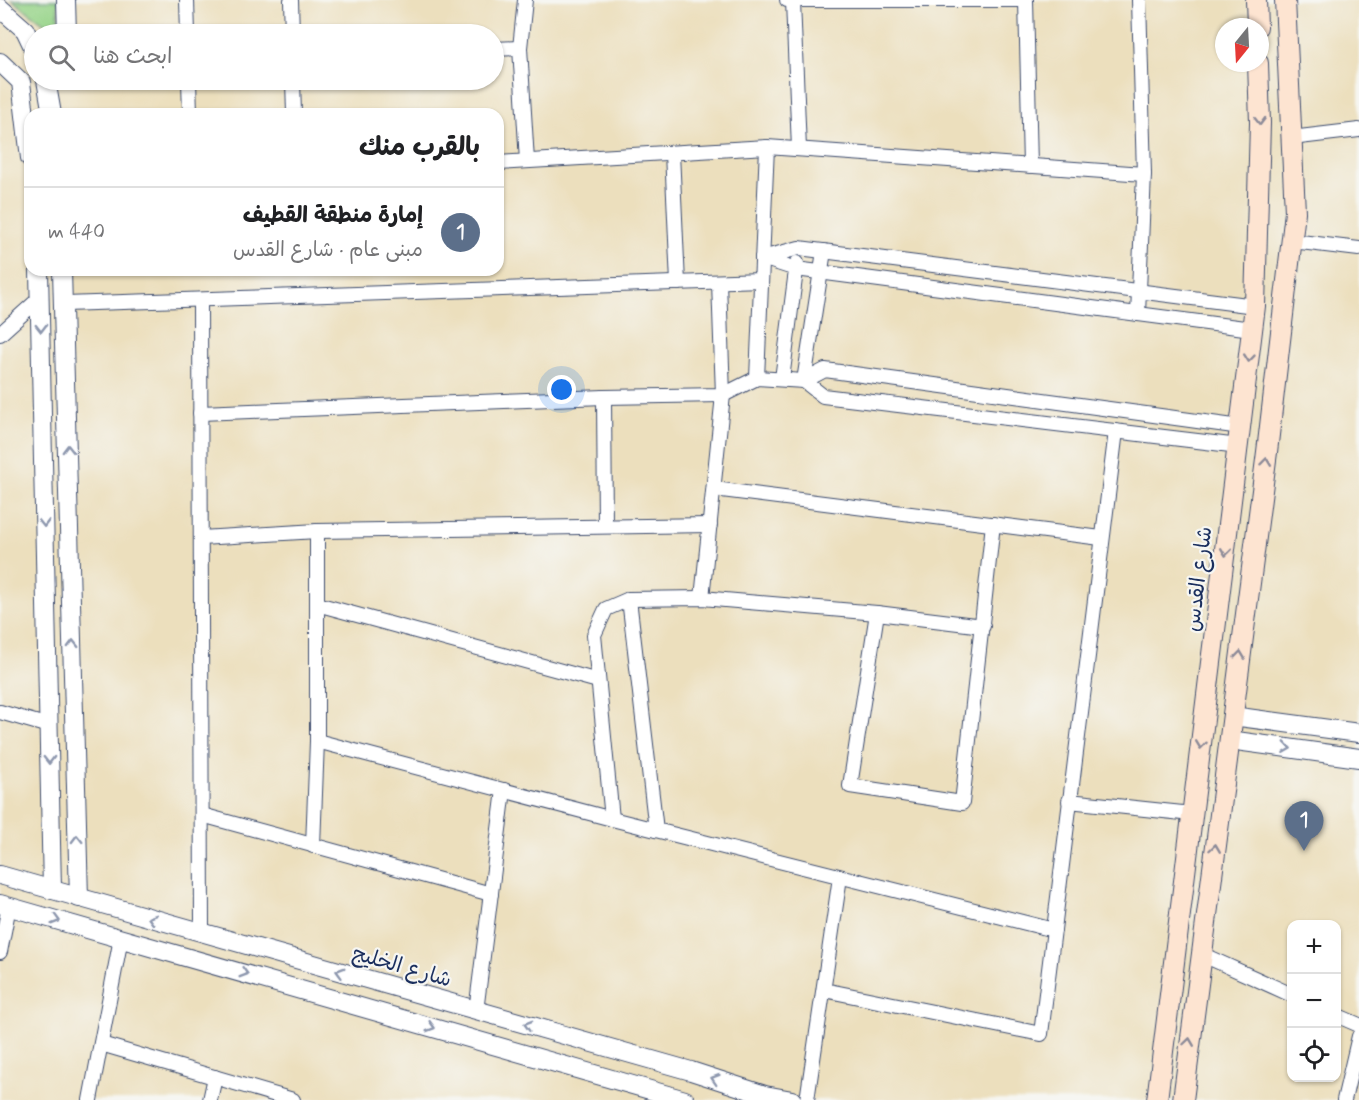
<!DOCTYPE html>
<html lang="ar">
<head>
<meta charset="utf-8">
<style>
	body { margin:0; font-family:Mynerve,"Playpen Sans Arabic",sans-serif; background:#f2f2f2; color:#202124; direction:rtl }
	.controls { position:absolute; right:18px; bottom:18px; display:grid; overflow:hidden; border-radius:12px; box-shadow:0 2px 4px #0004 }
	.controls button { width:54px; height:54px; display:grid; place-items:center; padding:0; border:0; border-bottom:2px solid #e0e0e0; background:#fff; color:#202124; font:30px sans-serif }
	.compass { position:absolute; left:1215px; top:18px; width:54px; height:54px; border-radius:50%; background:#fff; box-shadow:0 2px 4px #0004; rotate:198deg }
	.you { position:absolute; left:562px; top:390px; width:21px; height:21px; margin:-15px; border:4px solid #fff; border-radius:50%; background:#1a73e8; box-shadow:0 0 0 9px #1a73e833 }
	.badge { display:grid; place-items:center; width:39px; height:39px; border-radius:50%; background:#7c3aed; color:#fff; font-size:20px; font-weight:700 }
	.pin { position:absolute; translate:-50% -50px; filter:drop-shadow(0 2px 3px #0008) }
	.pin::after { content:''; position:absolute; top:32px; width:21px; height:18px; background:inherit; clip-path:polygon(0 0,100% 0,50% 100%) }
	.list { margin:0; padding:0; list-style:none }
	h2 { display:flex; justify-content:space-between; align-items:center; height:78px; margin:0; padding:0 24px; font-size:26px }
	h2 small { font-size:20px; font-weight:400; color:#757577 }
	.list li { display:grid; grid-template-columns:39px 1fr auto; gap:18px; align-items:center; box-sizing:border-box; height:90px; padding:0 24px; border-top:2px solid #e0e0e0 }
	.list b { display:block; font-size:22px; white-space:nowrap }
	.list p { margin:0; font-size:20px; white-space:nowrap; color:#757577 }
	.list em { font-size:20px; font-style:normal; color:#757577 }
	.icon { flex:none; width:33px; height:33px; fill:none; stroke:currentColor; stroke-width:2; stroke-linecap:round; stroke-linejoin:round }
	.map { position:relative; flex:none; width:1359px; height:1100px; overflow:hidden; direction:ltr }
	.search { position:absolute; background:#fff; box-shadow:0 2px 4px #0004; left:24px; top:24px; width:480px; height:66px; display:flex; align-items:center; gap:15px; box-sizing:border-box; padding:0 21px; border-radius:33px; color:#757577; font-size:22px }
	.panel { position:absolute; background:#fff; box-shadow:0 2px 4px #0004; left:24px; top:108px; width:480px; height:168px; border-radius:18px; direction:rtl }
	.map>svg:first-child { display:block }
</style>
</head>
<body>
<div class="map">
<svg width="1359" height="1100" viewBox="0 0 1359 1100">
	<rect width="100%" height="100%" fill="#f6f6f2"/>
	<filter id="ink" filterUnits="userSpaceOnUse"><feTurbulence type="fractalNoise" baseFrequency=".0167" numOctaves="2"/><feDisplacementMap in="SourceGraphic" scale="12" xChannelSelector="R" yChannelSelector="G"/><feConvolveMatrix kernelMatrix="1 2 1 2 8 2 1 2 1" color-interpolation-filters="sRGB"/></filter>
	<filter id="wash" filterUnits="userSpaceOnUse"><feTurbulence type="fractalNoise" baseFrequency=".008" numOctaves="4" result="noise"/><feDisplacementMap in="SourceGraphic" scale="24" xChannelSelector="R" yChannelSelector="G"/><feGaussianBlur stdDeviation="1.35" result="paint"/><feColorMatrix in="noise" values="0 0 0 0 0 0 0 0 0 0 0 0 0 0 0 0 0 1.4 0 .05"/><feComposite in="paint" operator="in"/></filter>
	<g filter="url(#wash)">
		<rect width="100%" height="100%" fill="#ecdfbd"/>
		<polygon fill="#97d489" stroke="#598274" stroke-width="1.5" points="12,0 58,0 59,34"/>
	</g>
	<g filter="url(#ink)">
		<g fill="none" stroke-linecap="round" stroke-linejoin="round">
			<g stroke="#3a496c" stroke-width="16">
				<g id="minor">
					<polyline points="187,0 188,34"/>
					<polyline points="291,0 292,34"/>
					<polyline points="787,0 1026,0 1030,166"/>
					<polyline points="793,1 799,149"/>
					<polyline points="520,48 525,0"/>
					<polyline points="494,49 520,48 527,161"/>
					<polyline points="189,80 190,114"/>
					<polyline points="293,80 294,114"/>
					<polyline points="1291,138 1359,130"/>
					<polyline points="672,153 678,283"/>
					<polyline points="498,163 767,147 1144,174"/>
					<polyline points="1292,241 1359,249"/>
					<polyline points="824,251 804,381 823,396 1239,446"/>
					<polyline points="762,258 799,248 1255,306"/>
					<polyline points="762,258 796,269 1252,329"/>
					<polyline points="200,300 202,933"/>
					<polyline points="65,304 761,280"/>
					<polyline points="1138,314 1144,174 1139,0"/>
					<polyline points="0,334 40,298"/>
					<polyline points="757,378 767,147"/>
					<polyline points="782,379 797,263"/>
					<polyline points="604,397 605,526"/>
					<polyline points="200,413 604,397 723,395 757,378 804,381 825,370 1241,427"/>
					<polyline points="714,489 1101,538"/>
					<polyline points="201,538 317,531 710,525"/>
					<polyline points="702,598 723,395 719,282"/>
					<polyline points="629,599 656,830"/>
					<polyline points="317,604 598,681"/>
					<polyline points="877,613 850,786 962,803 993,524"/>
					<polyline points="0,712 49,726"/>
					<polyline points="317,741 616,820 1054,930"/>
					<polyline points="1069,801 1192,814"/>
					<polyline points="202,815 491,894"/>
					<polyline points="612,819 594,635 606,609 629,599 702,598 877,613 983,626"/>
					<polyline points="313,846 317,741 317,531"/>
					<polyline points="0,952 9,906"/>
					<polyline points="1201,954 1292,995"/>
					<polyline points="824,990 1041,1034 1116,431"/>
					<polyline points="476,1011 504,790"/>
					<polyline points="1336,1015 1359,1025"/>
					<polyline points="101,1044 293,1100"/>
					<polyline points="90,1100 121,938"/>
					<polyline points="210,1100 215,1077"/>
					<polyline points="807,1100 840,877"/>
					<polyline points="1344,1100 1359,1036"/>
				</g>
			</g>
			<g stroke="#3a496c" stroke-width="20">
				<g id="tertiary">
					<polyline points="66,0 67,34"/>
					<polyline points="0,8 25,30 34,49"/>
					<polyline points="0,62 21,82 30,158"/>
					<polyline points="46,80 52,114"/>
					<polyline points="39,270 52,890"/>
					<polyline points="62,270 79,898"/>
					<polyline points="1232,716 1359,733"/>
					<polyline points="1229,740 1359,758"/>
					<polyline points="0,875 691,1071 765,1095 792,1100"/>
					<polyline points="0,904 685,1100"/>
				</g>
			</g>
			<g stroke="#3a496c" stroke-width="22">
				<g id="secondary">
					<polyline points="1256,0 1257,27"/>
					<polyline points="1157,1100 1255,306 1260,123 1258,63"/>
					<polyline points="1183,1100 1267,452 1295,212 1285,0"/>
				</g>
			</g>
			<use href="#minor" stroke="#fff" stroke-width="14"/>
			<use href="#tertiary" stroke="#fff" stroke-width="18"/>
			<use href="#secondary" stroke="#fde4d1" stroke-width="20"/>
		</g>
		<defs><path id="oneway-chevron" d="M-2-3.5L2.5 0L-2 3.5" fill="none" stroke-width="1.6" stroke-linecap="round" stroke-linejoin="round" transform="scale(1.5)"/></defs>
		<g stroke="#8c8a98">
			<use href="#oneway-chevron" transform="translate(1260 121) rotate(89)"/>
			<use href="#oneway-chevron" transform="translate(1249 358) rotate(96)"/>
			<use href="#oneway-chevron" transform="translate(1266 462) rotate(-83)"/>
			<use href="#oneway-chevron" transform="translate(1226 552) rotate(97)"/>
			<use href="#oneway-chevron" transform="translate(1240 655) rotate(-83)"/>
			<use href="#oneway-chevron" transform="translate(1201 745) rotate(97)"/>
			<use href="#oneway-chevron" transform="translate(1215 848) rotate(-82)"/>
			<use href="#oneway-chevron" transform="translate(1189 1042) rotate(-82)"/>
		</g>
		<g stroke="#8d97ae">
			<use href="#oneway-chevron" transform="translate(41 328) rotate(89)"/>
			<use href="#oneway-chevron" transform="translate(68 449) rotate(-91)"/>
			<use href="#oneway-chevron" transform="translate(44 523) rotate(89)"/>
			<use href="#oneway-chevron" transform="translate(73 644) rotate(-91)"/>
			<use href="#oneway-chevron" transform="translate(1287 748) rotate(8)"/>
			<use href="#oneway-chevron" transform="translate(49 760) rotate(89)"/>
			<use href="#oneway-chevron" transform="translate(77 839) rotate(-91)"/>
			<use href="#oneway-chevron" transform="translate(152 919) rotate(-164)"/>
			<use href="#oneway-chevron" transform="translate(56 920) rotate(16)"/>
			<use href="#oneway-chevron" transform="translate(340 972) rotate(-164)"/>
			<use href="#oneway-chevron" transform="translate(244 973) rotate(16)"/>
			<use href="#oneway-chevron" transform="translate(528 1025) rotate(-164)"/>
			<use href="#oneway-chevron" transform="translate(431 1027) rotate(16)"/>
			<use href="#oneway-chevron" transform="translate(715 1079) rotate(-162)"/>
		</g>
	</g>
	<g text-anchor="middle" stroke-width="4.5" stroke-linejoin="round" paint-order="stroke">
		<g font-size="21" fill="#1b2f5e" stroke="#f6f6f2">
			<text transform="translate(1198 579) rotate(-83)" y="7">شارع القدس</text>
			<text transform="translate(402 966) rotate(16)" y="7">شارع الخليج</text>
		</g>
	</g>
</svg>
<div class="controls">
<button>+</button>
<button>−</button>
<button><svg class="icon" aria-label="locate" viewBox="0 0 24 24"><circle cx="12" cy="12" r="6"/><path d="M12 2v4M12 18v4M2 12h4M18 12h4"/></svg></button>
</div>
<svg class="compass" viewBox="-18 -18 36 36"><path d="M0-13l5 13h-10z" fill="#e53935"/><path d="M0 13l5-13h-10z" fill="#757577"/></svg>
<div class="you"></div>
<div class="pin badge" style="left:1304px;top:851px;background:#5c6f8a">1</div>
<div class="search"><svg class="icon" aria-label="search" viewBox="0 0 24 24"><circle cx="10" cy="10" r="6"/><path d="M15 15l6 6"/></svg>ابحث هنا</div>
<section class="panel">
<h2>بالقرب منك<small></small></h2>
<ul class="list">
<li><span class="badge" style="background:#5c6f8a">1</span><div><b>إمارة منطقة القطيف</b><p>مبنى عام · شارع القدس</p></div><em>440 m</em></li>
</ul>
</section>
</div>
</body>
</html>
